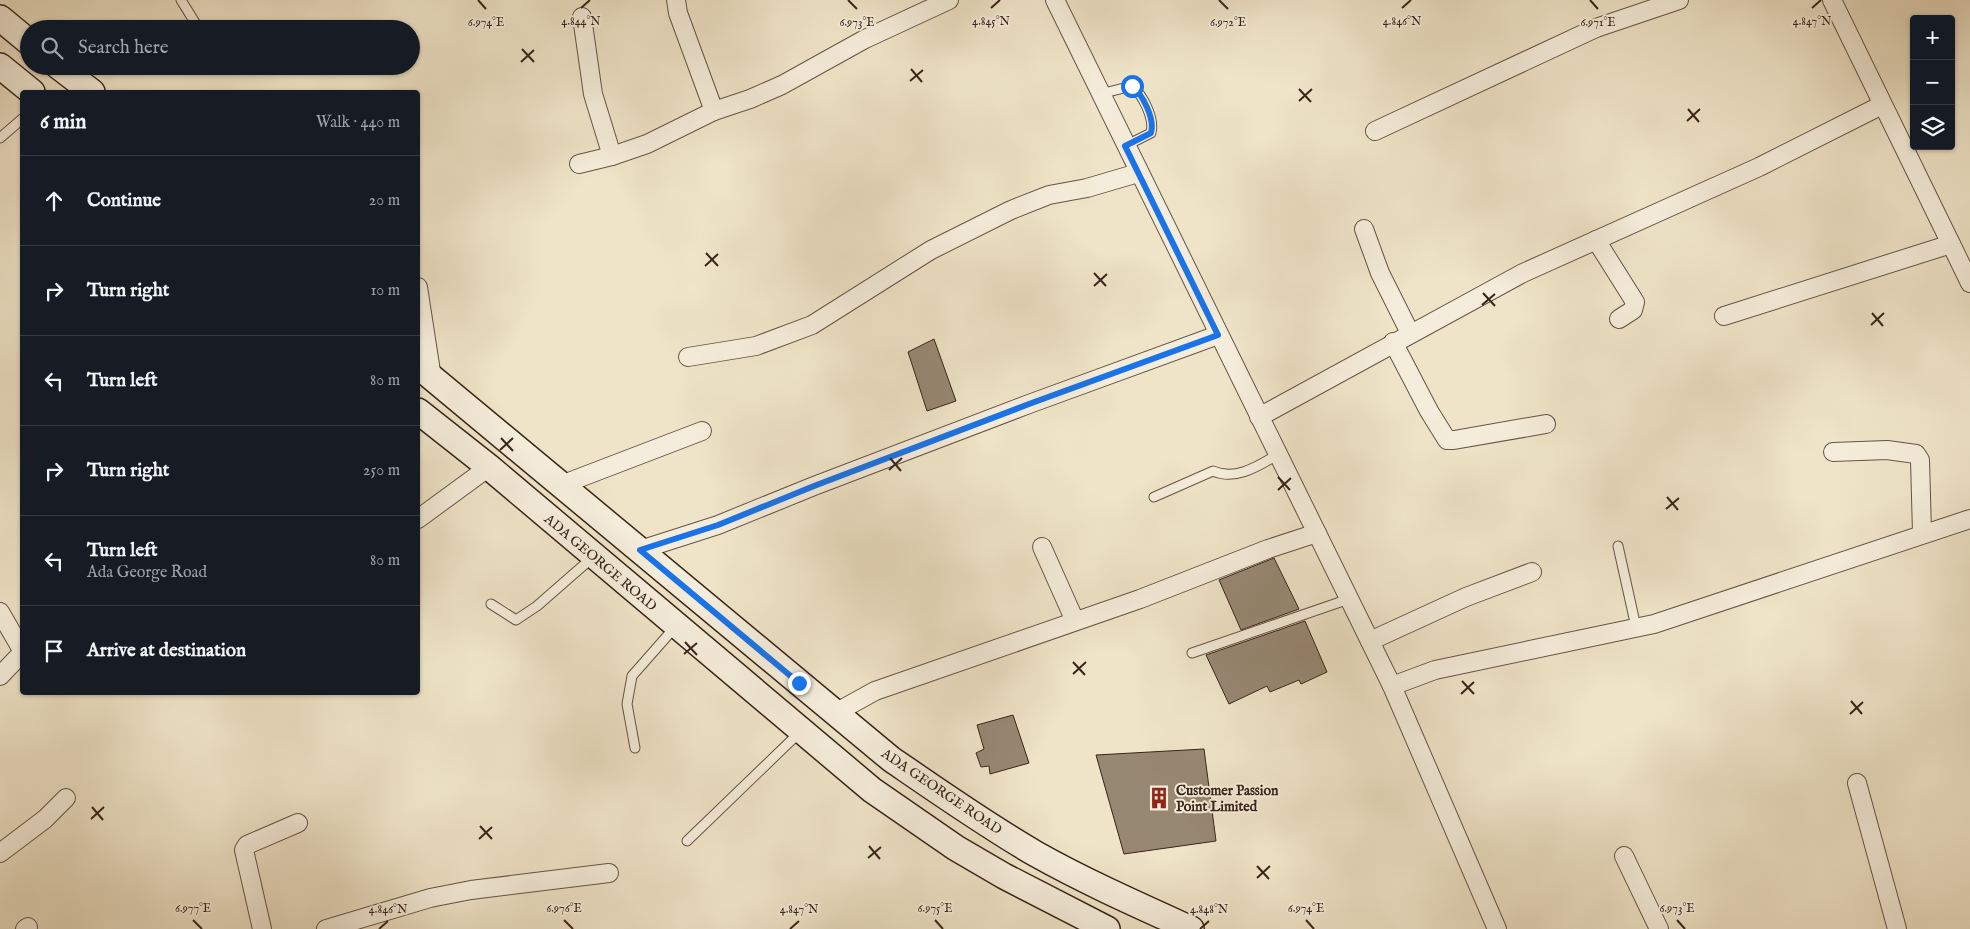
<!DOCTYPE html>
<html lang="en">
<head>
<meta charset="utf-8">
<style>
	body { margin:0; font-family:"IM FELL English",serif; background:#242831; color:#f1f3f6 }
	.controls { position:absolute; right:15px; top:15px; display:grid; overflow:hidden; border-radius:5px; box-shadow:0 1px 4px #0004 }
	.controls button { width:45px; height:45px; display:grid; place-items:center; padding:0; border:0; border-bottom:1px solid #363941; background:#171b24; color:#f1f3f6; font:25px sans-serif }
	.stop { position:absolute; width:15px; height:15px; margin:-11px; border:4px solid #1a73e8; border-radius:50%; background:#fff }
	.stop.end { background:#1a73e8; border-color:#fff; box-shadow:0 1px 5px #0008 }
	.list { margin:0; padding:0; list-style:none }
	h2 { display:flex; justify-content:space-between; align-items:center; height:65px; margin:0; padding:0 20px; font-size:21px }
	h2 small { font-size:16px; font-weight:400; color:#9ea1a6 }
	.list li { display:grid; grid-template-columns:32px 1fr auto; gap:15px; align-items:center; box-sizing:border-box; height:90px; padding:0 20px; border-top:1px solid #363941 }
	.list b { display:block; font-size:19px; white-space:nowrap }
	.list p { margin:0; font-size:16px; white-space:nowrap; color:#9ea1a6 }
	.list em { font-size:16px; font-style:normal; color:#9ea1a6 }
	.icon { flex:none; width:28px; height:28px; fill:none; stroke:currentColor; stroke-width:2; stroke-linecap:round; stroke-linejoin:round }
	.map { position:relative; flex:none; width:1970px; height:929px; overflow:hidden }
	.search { position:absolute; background:#171b24; box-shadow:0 1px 4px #0004; left:20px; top:20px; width:400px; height:55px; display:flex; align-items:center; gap:12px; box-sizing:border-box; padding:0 18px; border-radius:28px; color:#9ea1a6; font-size:19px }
	.panel { position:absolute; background:#171b24; box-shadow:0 1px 4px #0004; left:20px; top:90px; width:400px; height:605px; border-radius:5px }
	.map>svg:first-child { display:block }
</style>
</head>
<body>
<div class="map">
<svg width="1970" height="929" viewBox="0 0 1970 929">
	<rect width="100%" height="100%" fill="#efe4c8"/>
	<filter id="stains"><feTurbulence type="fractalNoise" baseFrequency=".004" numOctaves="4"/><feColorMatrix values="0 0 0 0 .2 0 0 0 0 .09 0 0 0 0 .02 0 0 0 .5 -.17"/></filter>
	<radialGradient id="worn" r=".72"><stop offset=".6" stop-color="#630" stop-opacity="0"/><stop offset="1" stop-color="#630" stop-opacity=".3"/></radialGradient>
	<g fill="#978874" stroke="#382419">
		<polygon points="934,339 956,401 927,411 908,352"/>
		<polygon points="1274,558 1299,609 1241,630 1219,580"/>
		<polygon points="1305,621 1327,672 1301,684 1299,680 1270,692 1267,686 1229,704 1206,655"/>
		<polygon points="1013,715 1029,763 990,774 989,766 981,767 976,753 984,749 977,725"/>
		<polygon points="1204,749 1216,841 1124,854 1096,755"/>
	</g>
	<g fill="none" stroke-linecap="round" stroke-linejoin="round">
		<g stroke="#665445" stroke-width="11">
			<g id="service">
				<polyline points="181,0 199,29"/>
				<path d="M1100 94 1132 86C1143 95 1155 119 1151 133L1125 146"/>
				<polyline points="0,138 22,119"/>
				<path d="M1154 497 1213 471C1236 481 1258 466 1277 455"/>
				<polyline points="1618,546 1636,627"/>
				<polyline points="491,604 516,620 537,606 593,557"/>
				<polyline points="1192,653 1349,599"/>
				<polyline points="635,748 627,704 632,676 676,626"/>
				<polyline points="687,841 801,731"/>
			</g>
		</g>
		<g stroke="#665445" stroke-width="20">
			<g id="minor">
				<polyline points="676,0 678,13 714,111"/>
				<polyline points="1055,0 1392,686 1497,929"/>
				<polyline points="1832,0 1970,283"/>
				<polyline points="582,17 593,94 612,156"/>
				<polyline points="1375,131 1596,28 1679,0"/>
				<polyline points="579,164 612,156 647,144 714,111 750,99 782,85 865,39 949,0"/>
				<polyline points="1364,229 1380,273 1410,333"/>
				<polyline points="1596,240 1635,302 1633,310 1619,319"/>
				<polyline points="418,287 432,378"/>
				<polyline points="1724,316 1951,244"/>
				<polyline points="1393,342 1429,411 1447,440 1454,440 1546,424"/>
				<polyline points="688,357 756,346 812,325 931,250 1011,210 1049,195 1087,188 1138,173"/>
				<polyline points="1259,417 1523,273 1759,167 1882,105"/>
				<polyline points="1833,452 1887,450 1916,454 1920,460 1922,533"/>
				<polyline points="561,485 702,431"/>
				<polyline points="418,519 489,467"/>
				<polyline points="1042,547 1075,621"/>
				<polyline points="640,550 718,525 814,486 1029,404 1218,335"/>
				<polyline points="0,612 22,650"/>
				<polyline points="1370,641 1466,597 1532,572"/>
				<polyline points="0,676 22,653"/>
				<polyline points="1392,686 1435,670 1654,624 1970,519"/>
				<polyline points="837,712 875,691 1140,599 1268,549 1317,533"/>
				<polyline points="1857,783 1897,929"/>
				<polyline points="0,853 45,819 66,798"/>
				<polyline points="1624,856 1659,929"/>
				<polyline points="25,929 28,927"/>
				<polyline points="262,929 244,850 247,845 298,823"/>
				<polyline points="326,929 430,898 471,890 609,873"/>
			</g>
		</g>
		<g stroke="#382419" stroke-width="28">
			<g id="secondary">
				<polyline points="0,18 29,42"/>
				<polyline points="0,66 32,92"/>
				<polyline points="58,66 92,92"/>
				<path d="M418 366 891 759C939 792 986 825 1036 854 1086 882 1138 905 1191 929"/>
				<polyline points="418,411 489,467 872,790 956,848 1004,876 1107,929"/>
			</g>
		</g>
		<use href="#service" stroke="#f5eddb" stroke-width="9"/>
		<use href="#minor" stroke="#f5eddb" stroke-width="18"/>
		<use href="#secondary" stroke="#f5eddb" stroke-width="25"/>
	</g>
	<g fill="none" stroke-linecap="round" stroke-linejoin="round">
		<path stroke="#1a73e8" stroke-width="6" d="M799 683 640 550 718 525 814 486 1029 404 1218 335 1125 146 1151 133C1155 119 1143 95 1132 86"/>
	</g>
	<path fill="none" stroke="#382419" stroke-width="2" d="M478 0 486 9M848 0 857 9M1219 0 1228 9M1590 0 1598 9M581 8 590 0M991 8 1000 0M1402 8 1411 0M1812 8 1821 0M522 49 534 62M521 62 534 50M911 69 922 82M910 81 923 70M1299 89 1311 102M1299 101 1312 89M1688 109 1699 122M1687 121 1700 109M706 253 718 266M705 266 718 254M1094 273 1106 286M1094 286 1107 274M1483 293 1495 306M1482 305 1495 294M1872 313 1883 326M1871 325 1884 313M501 438 513 451M500 450 513 438M890 458 901 471M889 470 902 458M1278 477 1290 490M1278 490 1291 478M1667 497 1678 510M1666 509 1679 498M685 642 697 655M684 654 697 643M1073 662 1085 675M1073 674 1086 662M1462 681 1474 694M1461 694 1474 682M1851 701 1862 714M1850 714 1863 702M92 807 103 820M91 819 104 807M480 826 492 839M479 839 492 827M869 846 880 859M868 858 881 847M1257 866 1269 879M1257 878 1270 866M193 920 202 929M564 920 573 929M935 920 943 929M1306 920 1314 929M1677 920 1685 929M379 929 388 921M790 929 799 921M1200 929 1209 921"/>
	<defs>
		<g id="building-bare" transform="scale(1.725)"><path d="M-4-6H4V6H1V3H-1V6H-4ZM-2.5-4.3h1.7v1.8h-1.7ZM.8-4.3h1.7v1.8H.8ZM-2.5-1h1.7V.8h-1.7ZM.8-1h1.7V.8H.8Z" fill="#8f2418" stroke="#f5eddb" stroke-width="2.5" paint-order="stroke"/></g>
	</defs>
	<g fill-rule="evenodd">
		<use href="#building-bare" x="1159" y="798"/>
	</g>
	<g text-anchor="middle" stroke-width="4" stroke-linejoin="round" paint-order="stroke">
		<g font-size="14" fill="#382419" stroke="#f5eddb">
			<text transform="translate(601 562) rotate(40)" y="5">ADA GEORGE ROAD</text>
			<text transform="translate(942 791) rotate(34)" y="5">ADA GEORGE ROAD</text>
		</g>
		<g font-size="14" font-weight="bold" fill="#382419" stroke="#f5eddb" text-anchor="start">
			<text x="1176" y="795">Customer Passion<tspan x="1176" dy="16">Point Limited</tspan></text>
		</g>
	</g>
	<g font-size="12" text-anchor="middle" fill="#382419" stroke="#f5eddb" stroke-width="4" stroke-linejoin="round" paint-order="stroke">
		<text x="581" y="25">4.844°N</text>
		<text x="991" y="25">4.845°N</text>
		<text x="1402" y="25">4.846°N</text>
		<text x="1812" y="25">4.847°N</text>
		<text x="486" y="26">6.974°E</text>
		<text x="857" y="26">6.973°E</text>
		<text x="1228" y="26">6.972°E</text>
		<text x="1598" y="26">6.971°E</text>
		<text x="193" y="912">6.977°E</text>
		<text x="564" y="912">6.976°E</text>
		<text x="935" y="912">6.975°E</text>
		<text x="1306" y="912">6.974°E</text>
		<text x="1677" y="912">6.973°E</text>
		<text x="388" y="913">4.846°N</text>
		<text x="799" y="913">4.847°N</text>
		<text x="1209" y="913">4.848°N</text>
	</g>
	<rect width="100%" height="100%" filter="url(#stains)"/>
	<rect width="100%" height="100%" fill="url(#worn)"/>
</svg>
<div class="controls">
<button>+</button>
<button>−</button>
<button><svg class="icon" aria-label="layers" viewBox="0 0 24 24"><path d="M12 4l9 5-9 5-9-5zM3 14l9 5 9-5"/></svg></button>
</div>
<div class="stop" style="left:1132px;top:86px"></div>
<div class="stop end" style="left:799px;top:683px"></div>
<div class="search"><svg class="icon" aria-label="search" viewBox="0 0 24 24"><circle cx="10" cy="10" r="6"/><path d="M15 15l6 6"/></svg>Search here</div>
<section class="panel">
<h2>6 min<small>Walk · 440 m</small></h2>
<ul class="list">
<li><svg class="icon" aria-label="ahead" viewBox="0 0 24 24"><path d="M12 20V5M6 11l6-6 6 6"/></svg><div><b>Continue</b></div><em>20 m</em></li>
<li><svg class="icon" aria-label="right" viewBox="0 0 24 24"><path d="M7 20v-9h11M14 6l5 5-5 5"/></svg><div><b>Turn right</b></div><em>10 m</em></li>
<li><svg class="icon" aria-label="left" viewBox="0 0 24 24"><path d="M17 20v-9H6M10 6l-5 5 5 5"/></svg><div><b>Turn left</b></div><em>80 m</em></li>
<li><svg class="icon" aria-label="right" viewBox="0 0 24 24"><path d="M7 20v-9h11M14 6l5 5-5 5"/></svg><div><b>Turn right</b></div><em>250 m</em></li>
<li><svg class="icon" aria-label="left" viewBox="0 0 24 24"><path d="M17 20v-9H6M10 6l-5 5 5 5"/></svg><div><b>Turn left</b><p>Ada George Road</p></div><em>80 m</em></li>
<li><svg class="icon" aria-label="arrive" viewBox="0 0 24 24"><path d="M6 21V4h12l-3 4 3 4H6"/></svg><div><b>Arrive at destination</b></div></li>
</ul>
</section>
</div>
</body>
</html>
